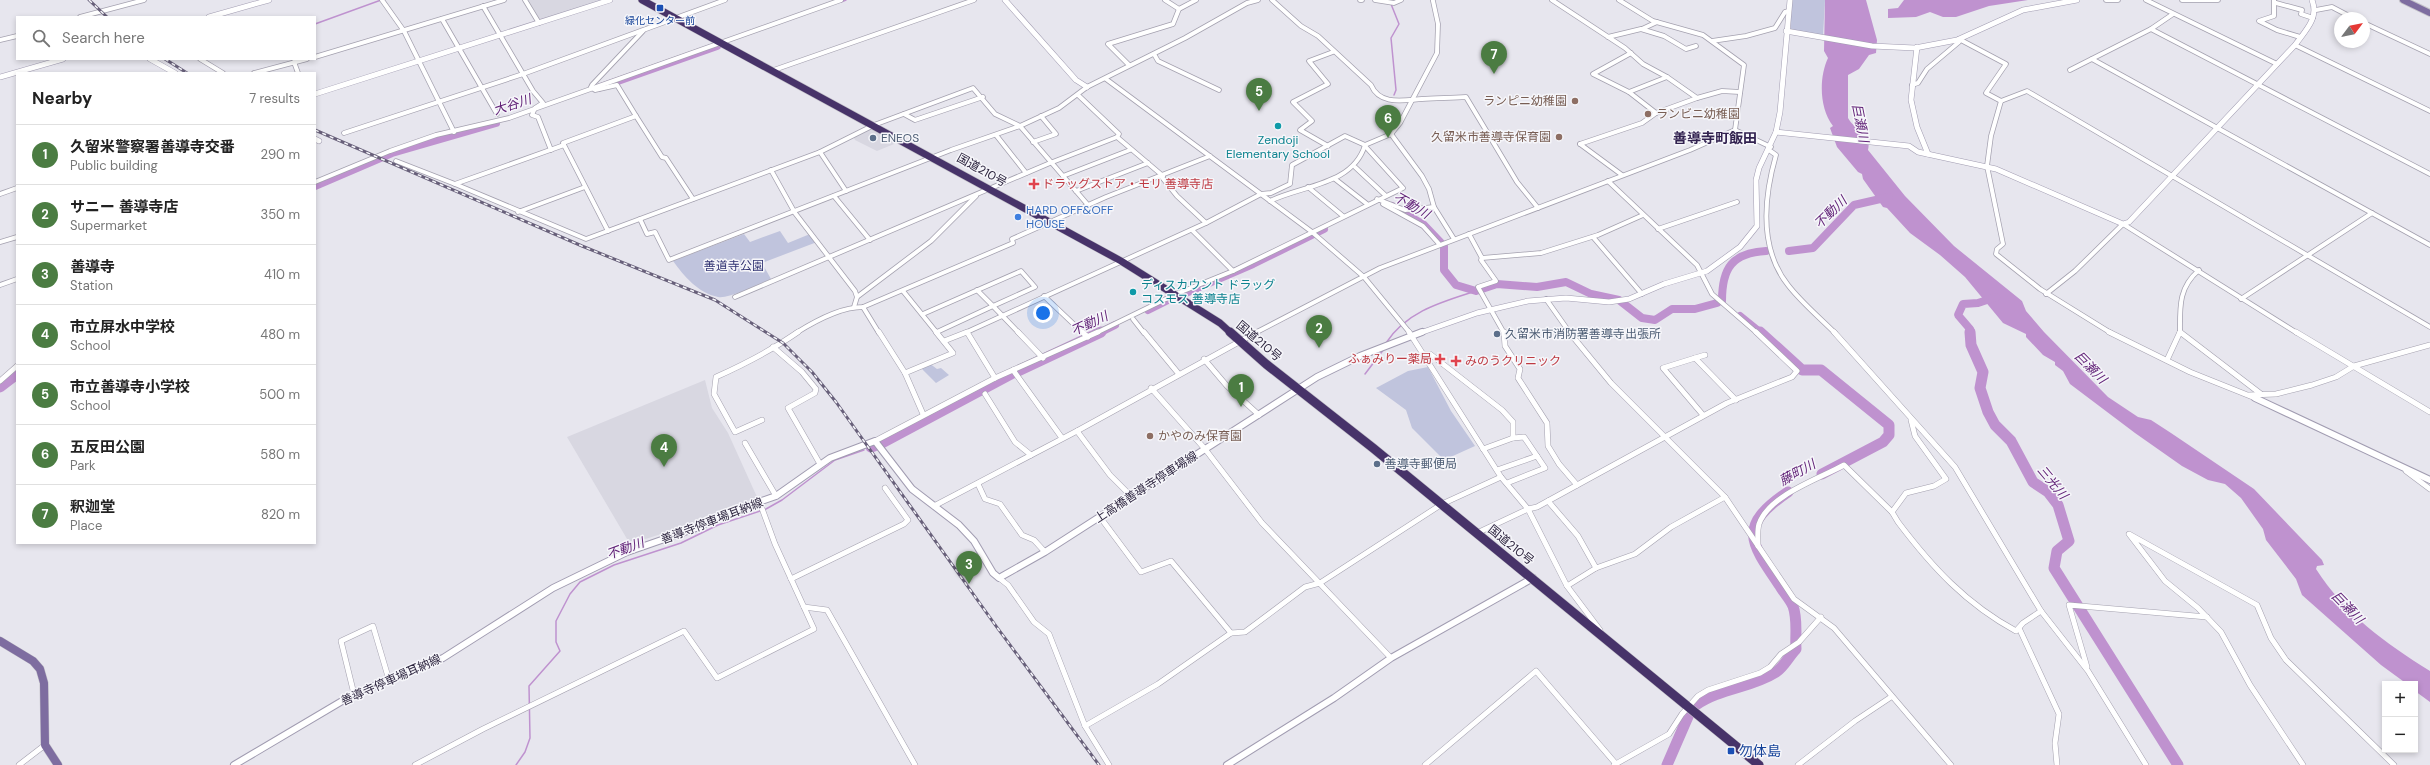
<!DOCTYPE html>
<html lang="en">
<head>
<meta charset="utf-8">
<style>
	body { margin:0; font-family:"DM Sans","Noto Sans JP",sans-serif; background:#f6f6f6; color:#222 }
	.controls { position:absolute; right:12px; bottom:12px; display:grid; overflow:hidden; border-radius:0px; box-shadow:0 2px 6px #0003 }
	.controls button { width:36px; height:36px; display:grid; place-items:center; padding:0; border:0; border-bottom:1px solid #e0e0e0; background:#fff; color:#222; font:20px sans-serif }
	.compass { position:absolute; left:2334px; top:12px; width:36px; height:36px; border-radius:50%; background:#fff; box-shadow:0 2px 6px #0003; rotate:58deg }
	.you { position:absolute; left:1043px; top:313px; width:14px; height:14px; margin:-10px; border:3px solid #fff; border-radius:50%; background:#1a73e8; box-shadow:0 0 0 6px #1a73e833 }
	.badge { display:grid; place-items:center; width:26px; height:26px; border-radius:50%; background:#4b7c42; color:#fff; font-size:13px; font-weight:700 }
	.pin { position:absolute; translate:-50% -33px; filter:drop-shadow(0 1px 2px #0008) }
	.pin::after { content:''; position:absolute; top:21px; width:14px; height:12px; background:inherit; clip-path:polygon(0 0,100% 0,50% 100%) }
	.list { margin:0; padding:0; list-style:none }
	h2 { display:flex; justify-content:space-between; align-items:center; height:52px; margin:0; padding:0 16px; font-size:17px }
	h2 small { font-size:13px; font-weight:400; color:#767676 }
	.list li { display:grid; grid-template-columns:26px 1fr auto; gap:12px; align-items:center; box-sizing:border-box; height:60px; padding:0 16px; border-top:1px solid #e0e0e0 }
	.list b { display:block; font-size:15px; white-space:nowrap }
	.list p { margin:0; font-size:13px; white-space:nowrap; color:#767676 }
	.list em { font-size:13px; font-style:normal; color:#767676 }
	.icon { flex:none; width:22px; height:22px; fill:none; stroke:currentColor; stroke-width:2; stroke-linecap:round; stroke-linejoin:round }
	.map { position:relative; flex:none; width:2430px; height:765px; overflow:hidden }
	.search { position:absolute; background:#fff; box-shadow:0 2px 6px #0003; left:16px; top:16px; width:300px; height:44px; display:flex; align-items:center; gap:10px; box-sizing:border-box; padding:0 14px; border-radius:0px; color:#767676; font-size:15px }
	.panel { position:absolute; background:#fff; box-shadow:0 2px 6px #0003; left:16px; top:72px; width:300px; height:472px; border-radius:0px }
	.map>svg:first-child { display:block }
</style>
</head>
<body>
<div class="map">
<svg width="2430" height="765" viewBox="0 0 2430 765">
	<rect width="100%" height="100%" fill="#e7e6ee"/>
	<g fill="#d8d7e1">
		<polygon points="527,0 602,0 541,21"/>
		<polygon points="871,128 899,142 877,151 855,140 853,136"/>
		<polygon points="705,380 712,408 728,433 757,497 686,526 630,544 567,437"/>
	</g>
	<g fill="#c0c4dd">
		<polygon points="1788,0 1825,0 1823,36 1791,30"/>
		<path d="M780 231 788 243 810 234 817 242 762 263 771 279C759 284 730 299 718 297 698 293 684 276 673 261L744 234 750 242Z"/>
		<polygon points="929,363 937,369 941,368 949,375 936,383 922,369 922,366"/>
		<polygon points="1428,367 1451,411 1475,446 1444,460 1412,428 1406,410 1376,388 1408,371"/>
	</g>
	<g fill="#bf92cf">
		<path d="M1825 0H1866L1877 40 1876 53 1869 55 1859 69 1848 75V118C1855 131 1872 132 1868 150L1905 196 1954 246 2022 301 2026 311 2044 332 2108 397 2138 417 2151 420 2171 433 2254 489 2322 560 2324 565 2317 566 2316 569C2345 614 2385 643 2430 671V702L2415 691V684H2407L2381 665 2302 595 2296 579 2266 540 2263 529 2241 498 2225 484 2208 480 2182 466 2135 433 2070 384 2063 371 2055 365V362L2043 355 2026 337V334L2003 323 1965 277 1940 255 1910 233 1887 208 1883 207 1863 179 1862 174 1858 172 1837 147 1830 128 1833 126C1819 108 1819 77 1828 58L1824 51Z"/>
		<polygon points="1904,0 2028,0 1989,6 1956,17 1943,17 1930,12 1916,17 1888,18 1888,9 1898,8"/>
	</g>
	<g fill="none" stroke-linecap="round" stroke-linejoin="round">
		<g stroke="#bf92cf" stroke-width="1.5">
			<polyline points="841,2 846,0"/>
			<polyline points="1391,4 1399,24 1391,38 1396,90 1394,95"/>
			<polyline points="315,24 381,0"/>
			<path d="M1386 343C1407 311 1442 302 1476 291"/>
			<polyline points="1365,374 1384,349"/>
			<polyline points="516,765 525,752 530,738 529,686 560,651 556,642 556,621 570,594 580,582 614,565 681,543 718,525 766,509 782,500 835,460 864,450"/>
		</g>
		<g stroke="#bf92cf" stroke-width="8">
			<polyline points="598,88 717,46"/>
			<polyline points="315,186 392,153 496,123"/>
			<polyline points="1392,206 1424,225 1444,246 1444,270 1456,285 1476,291 1497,284 1537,287 1566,282 1591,294 1619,300 1642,318 1655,320 1672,309 1695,309 1717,303"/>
			<polyline points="1789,251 1813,248 1854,205 1889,197"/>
			<polyline points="1181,295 1253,264 1324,229"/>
			<path d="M1722 301C1722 268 1732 253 1766 251"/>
			<polyline points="1148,310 1172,298"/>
			<polyline points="1740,316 1761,333"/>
			<polyline points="1099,333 1115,325"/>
			<polyline points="1970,333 1970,329 1958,315 1963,304 1978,303 1996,297"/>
		</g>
		<g stroke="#bf92cf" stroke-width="11">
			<polyline points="1760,332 1802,370 1821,370 1889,425 1889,435 1883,442 1822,474"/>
			<polyline points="1970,332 1971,345 1983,372 1980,388 1988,412 1995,425 2011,441 2033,482 2048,492 2058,505 2069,541 2057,551 2054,568 2178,765"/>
			<polyline points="1018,371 1101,332"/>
			<polyline points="0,387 17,374"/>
			<polyline points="882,443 1013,373"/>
			<polyline points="871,447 874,446"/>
			<path d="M1696 705C1720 688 1751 688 1776 672 1784 667 1789 656 1796 649 1795 635 1798 620 1793 606 1790 599 1784 593 1780 586 1749 541 1738 526 1788 492"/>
			<polyline points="1667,765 1690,712"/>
		</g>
		<g stroke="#a4a1af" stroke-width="5.5">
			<g id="street-far1">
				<polyline points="382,0 404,31 454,132"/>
				<polyline points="525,0 539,23"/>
				<polyline points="1165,0 1179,9"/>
				<path d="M1272 0 1301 26 1318 36 1371 85C1380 106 1404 100 1422 99 1436 98 1451 98 1466 97L1517 182 1538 208"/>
				<polyline points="1360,0 1362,0"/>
				<polyline points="1375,0 1394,3 1401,0"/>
				<polyline points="1552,0 1625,48 1643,64 1667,77 1697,98"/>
				<polyline points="1619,0 1653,21 1703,35 1744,65 1735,130"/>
				<polyline points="2106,0 2118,0"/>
				<polyline points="2146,0 2277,64"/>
				<polyline points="2182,0 2218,0"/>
				<polyline points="2274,0 2274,16 2259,21 2277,30 2300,37"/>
				<polyline points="2276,3 2302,10 2301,14 2313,18"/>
				<polyline points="483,6 533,91 543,103 535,108 532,115 538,117 551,150"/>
				<polyline points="2316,10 2332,7 2353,18"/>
				<polyline points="80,17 144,0"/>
				<polyline points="442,19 497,114"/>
				<polyline points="2364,23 2430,54"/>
				<polyline points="1642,29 1657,22"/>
				<polyline points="2151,29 2430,174"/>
				<polyline points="1608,37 1641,29 1664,36 1686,49 1696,46"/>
				<polyline points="0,40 17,36"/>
				<polyline points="1712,41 1746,36 1775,28 1785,12 1789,11"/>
				<polyline points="2295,45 2430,111"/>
				<polyline points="1631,53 1593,74 1629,92 1656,113"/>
				<polyline points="1154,54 1158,61 1219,90"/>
				<polyline points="315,57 504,0"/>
				<polyline points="200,59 223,73"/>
				<polyline points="2092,59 2430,245"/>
				<polyline points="294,62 298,73"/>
				<polyline points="1129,65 1108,44 1173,24 1179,9 1196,0"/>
				<polyline points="2070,70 2151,29 2173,14"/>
				<polyline points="771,71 974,0"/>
				<polyline points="254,73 307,59"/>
				<polyline points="1106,79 1312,232 1364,277 1410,333"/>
				<polyline points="592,85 643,31"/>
				<polyline points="1912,85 1918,83 1927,69 1959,42 1959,39 2006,64 1986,93 2001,101"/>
				<polyline points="591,87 595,90 617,85 636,116 563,143 608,231"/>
				<polyline points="1629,92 1667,77"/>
				<polyline points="1078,95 1119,134 1117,137"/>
				<polyline points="2001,101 2027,91 2430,327"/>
				<polyline points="2001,101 1991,136 1987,166 2003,244 1997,249 1996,254 2040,289 2111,333"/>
				<polyline points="904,114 915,120 983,97"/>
				<polyline points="636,116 662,157 666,158 693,199"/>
				<polyline points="1735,130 1771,147"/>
				<polyline points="344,133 523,74 725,0"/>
				<polyline points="1391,134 1422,176 1429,189 1434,207 1454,239"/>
				<polyline points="996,135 1026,173"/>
				<polyline points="1033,142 1056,134 1041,116"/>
				<polyline points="1580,144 1642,123 1656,113 1697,98 1722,91 1740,92"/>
				<polyline points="1580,144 1622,175"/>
				<polyline points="564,145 455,184 586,239 820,152 874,125 973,88 995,114 1020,126 1088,205"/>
				<polyline points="1328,146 1300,130 1312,121 1293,102 1328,84 1309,61 1333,52"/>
				<path d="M1769 150 1776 155C1764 197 1758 247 1788 285 1801 302 1819 317 1835 333"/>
				<polyline points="820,152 846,191"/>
				<polyline points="396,161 455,184"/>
				<polyline points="1355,167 1385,195"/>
				<polyline points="771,170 795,213 855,291 857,297 854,307"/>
				<polyline points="1063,176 1130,150"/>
				<polyline points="1161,176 1177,196 1206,223"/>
				<polyline points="1335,179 1367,204"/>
				<polyline points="1608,181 1697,265 1712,294 1757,333"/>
				<polyline points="315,182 390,151 436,135 509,118 841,0"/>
				<polyline points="1308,187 1343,216"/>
				<polyline points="1076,191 1148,163"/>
				<polyline points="0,194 17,188"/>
				<polyline points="834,196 870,240"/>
				<polyline points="1377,199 1405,210 1434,207"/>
				<path d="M1270 201C1303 185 1353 185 1365 145"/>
				<polyline points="1383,204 1423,226 1440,245"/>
				<polyline points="518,212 585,187"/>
				<polyline points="640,219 647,234 655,232 669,260 951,150 1020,126 1059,108 1087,87 1185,38 1247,3 1258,0"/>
				<polyline points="1658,229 1737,202"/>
				<polyline points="1192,230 1233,271"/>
				<polyline points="1469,234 1482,258 1541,253 1598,235 1643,215"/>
				<polyline points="1593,237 1642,294"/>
				<polyline points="0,242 17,237"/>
				<polyline points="1482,258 1481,260 1496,281 1478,287 1504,333"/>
				<polyline points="0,285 17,279"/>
				<polyline points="903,291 937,333"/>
				<polyline points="2046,294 2075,271 2123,224 2297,333"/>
				<polyline points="1044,296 1083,333"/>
				<polyline points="735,297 1050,163 1117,137 1163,176"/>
				<polyline points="857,297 931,241 976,196"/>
				<polyline points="1546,299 1570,333"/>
				<polyline points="2241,299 2372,213"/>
				<polyline points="863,307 879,333"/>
				<polyline points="923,314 1021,271 1035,287 993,306 1019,333"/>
				<polyline points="1133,319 1144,333"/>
				<polyline points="937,332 993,306 977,290"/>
				<polyline points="967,332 1206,223 1261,194 1271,193 1290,184 1292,165 1345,136 1365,145 1391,134 1400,123 1437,53 1438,24 1433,1"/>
				<path d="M796 333C815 321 840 307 863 307L1013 243 1012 239 1106 197 1210 156"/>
				<polyline points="965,333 967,333"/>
				<polyline points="1096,333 1176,294 1233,271 1403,188 1365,146"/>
				<polyline points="1255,333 1380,268 1690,150 1735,130"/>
				<path d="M2180 333C2180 308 2178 288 2199 270"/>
			</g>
		</g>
		<g stroke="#a4a1af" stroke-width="6">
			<g id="street">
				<polyline points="879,332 905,373 923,414"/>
				<polyline points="1018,332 1043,358"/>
				<polyline points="1082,332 1088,337"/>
				<polyline points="1144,332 1178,373"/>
				<polyline points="1409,332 1501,477 1528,509 1567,586 1600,630"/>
				<polyline points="1504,332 1505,346 1520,369 1518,378 1547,423 1548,446 1559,464 1577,485"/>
				<polyline points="1569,332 1611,383 1725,497 1794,599 1834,628 1951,765"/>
				<polyline points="1834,332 1955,467 2041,611 2088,671 2146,765"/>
				<polyline points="2109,332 2190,372 2255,398"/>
				<polyline points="2180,332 2261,394"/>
				<polyline points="2296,332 2430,412"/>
				<polyline points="944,341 967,332 995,378"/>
				<polyline points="773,347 802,372 816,389 815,393 788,408 820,464"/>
				<polyline points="1424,354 1430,354 1502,410 1513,422 1513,438"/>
				<polyline points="1695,358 1705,355"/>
				<polyline points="1204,359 1227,386 1259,415"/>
				<polyline points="2167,360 2180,332"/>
				<polyline points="1013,370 1062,438"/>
				<polyline points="905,373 953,353 936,332"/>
				<polyline points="0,381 17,366"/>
				<polyline points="1151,388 1205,449 1262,523 1391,658"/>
				<polyline points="985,394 1015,442 1031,455"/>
				<polyline points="2249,395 2276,394 2312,385 2336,377 2354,366 2430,345"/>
				<polyline points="1703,415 1663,368 1695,358 1736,400"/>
				<path d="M762 420 735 432 714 394 716 377C745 364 772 350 798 332"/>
				<path d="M1911 420 1915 436 1946 479 1934 486 1906 493 1892 512 1898 522C1932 567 1966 604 2016 631L2023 623 2041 611"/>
				<polyline points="1077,431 1110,475 1131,496"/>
				<polyline points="875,441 995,378 1098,332"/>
				<polyline points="745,443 776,496"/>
				<polyline points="1483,449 1513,438 1524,437 1545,468 1507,483"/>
				<polyline points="1497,470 1537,456"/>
				<polyline points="2406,471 2430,489"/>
				<polyline points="978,484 985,499 1000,504 1022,535 1034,540 1045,552"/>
				<polyline points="1548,501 1578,536 1596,568"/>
				<polyline points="934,506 1077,431 1257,332"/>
				<polyline points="1100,517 1141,572 1171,561 1231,633"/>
				<polyline points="1477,533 1528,509 1537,507 1727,403 1792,377 1797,371 1756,332"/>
				<path d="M1758 546C1758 539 1757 531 1759 524 1769 495 1819 479 1844 465L1892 512"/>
				<polyline points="999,578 1008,585 1034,622 1049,634 1085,726 1109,765"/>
				<polyline points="791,579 904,524 908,520 885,488"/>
				<polyline points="1567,586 1596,568 1635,554 1671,527 1725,497"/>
				<polyline points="804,607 827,610 915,765"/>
				<polyline points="2019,628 2059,714 2055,743 2057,765"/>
				<polyline points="2087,667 2069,605 2207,617"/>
				<polyline points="354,694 341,641 373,626 389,680"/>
				<polyline points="1085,726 1158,684 1231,633 1245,632 1305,587 1320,583 1442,504 1501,477"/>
				<polyline points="19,765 45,745"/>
				<polyline points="415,765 483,729 684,631 717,678 814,629 775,544 760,503"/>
				<polyline points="1425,765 1536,671 1616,764"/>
				<polyline points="1614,765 1669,734 1682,714 1698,696 1708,690 1760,673 1770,667 1781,654 1799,642 1821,617"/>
				<polyline points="1798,765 1855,721 1891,697"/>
				<polyline points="2303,765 2250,685 2221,632 2198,608 2165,581 2129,534 2257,605 2271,638 2286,660 2394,765"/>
			</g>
		</g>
		<g stroke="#a19cb1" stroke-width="6">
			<g id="secondary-far1">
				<polyline points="1005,0 1076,80 1087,87"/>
				<polyline points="209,17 269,0"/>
				<polyline points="1786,31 1872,46 1915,48 1957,40 2023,10 2077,0"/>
				<polyline points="1917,47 1911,100 1917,127 1928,154"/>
				<polyline points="150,59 175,73"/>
				<polyline points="0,77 63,59"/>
				<polyline points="315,94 610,0"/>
				<path d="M1776 132 1909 146 1918 152 1996 169 2123 224 2129 222 2295 45C2306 30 2319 18 2312 0"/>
				<polyline points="315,139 319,141"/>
				<polyline points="1420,333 1477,313 1528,301 1566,298 1609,302 1629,299 1664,284 1707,271 1740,247 1757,226 1756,180 1759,168 1776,132 1780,112 1790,0"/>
			</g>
		</g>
		<g stroke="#a19cb1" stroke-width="8">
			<g id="secondary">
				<polyline points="2255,398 2430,480"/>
				<polyline points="234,765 354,694 443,658 553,588 627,552 696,528 730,512 776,496 830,458 875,441 912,489 959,525 974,541 993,573 999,578 1045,552 1317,377 1360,356 1422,332"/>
				<polyline points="1227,765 1334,698 1391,658 1533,578"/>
			</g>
		</g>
		<g stroke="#c4c2c9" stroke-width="8">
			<polyline id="primary-far1" points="2403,0 2430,13"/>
		</g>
		<g stroke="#c4c2c9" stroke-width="9">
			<polyline id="primary" points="0,641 33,661 40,669 44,683 45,745 58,765"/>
		</g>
		<g stroke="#c4c2c9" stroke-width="8">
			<polyline id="highway-far1" points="642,0 1121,261 1220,323 1231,333"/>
		</g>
		<g stroke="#c4c2c9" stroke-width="10">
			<polyline id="highway" points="1230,332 1266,364 1373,448 1759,765"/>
		</g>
		<use href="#street-far1" stroke="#fff" stroke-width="4"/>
		<use href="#street" stroke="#fff" stroke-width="5"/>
		<use href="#secondary-far1" stroke="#fff" stroke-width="5"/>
		<use href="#secondary" stroke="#fff" stroke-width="6"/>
		<use href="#primary-far1" stroke="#7e6da0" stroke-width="6"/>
		<use href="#primary" stroke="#7e6da0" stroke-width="8"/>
		<use href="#highway-far1" stroke="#473369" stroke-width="7"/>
		<use href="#highway" stroke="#473369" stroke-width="9"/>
		<g stroke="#68607a" stroke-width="3">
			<g id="rail">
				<polyline points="89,0 107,17"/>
				<polyline points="165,59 187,73"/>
				<polyline points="315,130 582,246 715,300 783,343 812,372 836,402 996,626 1099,765"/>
			</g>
		</g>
		<use href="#rail" stroke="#f6f6fa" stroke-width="1.5" stroke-dasharray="4" stroke-linecap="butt"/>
	</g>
	<g fill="#1a4fb4" stroke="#f6f6fa" stroke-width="1.5">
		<rect x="656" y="4" width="8" height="8" rx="2"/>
		<rect x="1727" y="747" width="8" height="8" rx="2"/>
	</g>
	<g fill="#8d6e63" stroke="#f6f6fa" stroke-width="1.5">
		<circle cx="1575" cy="101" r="4"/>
		<circle cx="1648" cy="114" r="4"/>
		<circle cx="1559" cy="137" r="4"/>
		<circle cx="1150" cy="436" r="4"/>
	</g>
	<g fill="#0f9aa8" stroke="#f6f6fa" stroke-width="1.5">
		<circle cx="1278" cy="126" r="4"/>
		<circle cx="1133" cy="292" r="4"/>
	</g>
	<g fill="#5c6f8a" stroke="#f6f6fa" stroke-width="1.5">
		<circle cx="873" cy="138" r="4"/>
		<circle cx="1497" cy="334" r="4"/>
		<circle cx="1377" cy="464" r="4"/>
	</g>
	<g fill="#e0444e" stroke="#f6f6fa" stroke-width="1.5">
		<path d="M1032 178h4v4h4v4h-4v4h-4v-4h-4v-4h4z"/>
		<path d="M1438 353h4v4h4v4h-4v4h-4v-4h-4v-4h4z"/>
		<path d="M1454 355h4v4h4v4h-4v4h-4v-4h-4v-4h4z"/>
	</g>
	<circle fill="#3f7fe0" stroke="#f6f6fa" stroke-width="1.5" cx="1018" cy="217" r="4"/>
	<g text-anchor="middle" stroke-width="3" stroke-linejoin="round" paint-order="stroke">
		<g font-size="10" fill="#164399" stroke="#f6f6fa">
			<text x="660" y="24">緑化センター前</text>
		</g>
		<g font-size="12" fill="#785e54" stroke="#f6f6fa" text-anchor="end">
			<text x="1567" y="105">ランピニ幼稚園</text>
			<text x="1656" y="118" text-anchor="start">ランビニ幼稚園</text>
			<text x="1551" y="141">久留米市善導寺保育園</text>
			<text x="1158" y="440" text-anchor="start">かやのみ保育園</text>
		</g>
		<g font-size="12" fill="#4e5e75" stroke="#f6f6fa" text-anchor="start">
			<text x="881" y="142">ENEOS</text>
			<text x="1505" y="338">久留米市消防署善導寺出張所</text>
			<text x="1385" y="468">善導寺郵便局</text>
		</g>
		<g font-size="12" fill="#0d838f" stroke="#f6f6fa">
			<text x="1278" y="144">Zendoji<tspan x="1278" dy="14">Elementary School</tspan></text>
			<text x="1141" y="289" text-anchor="start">ディスカウント ドラッグ<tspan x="1141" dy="14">コスモス 善導寺店</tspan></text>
		</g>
		<g font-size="12" fill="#2d253f" stroke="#f6f6fa">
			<text transform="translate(982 170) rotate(29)" y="4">国道210号</text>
			<text transform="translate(1259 341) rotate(40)" y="4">国道210号</text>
			<text transform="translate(1146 487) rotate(-33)" y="4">上高橋善導寺停車場線</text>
			<text transform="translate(712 521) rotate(-21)" y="4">善導寺停車場耳納線</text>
			<text transform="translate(1511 545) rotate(39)" y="4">国道210号</text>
			<text transform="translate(391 680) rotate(-24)" y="4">善導寺停車場耳納線</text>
		</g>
		<g font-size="12" fill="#be3a42" stroke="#f6f6fa" text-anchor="start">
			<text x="1042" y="188">ドラッグストア・モリ 善導寺店</text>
			<text x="1432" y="363" text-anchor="end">ふぁみりー薬局</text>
			<text x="1465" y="365">みのうクリニック</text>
		</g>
		<g font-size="12" fill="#366cbe" stroke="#f6f6fa" text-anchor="start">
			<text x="1026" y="214">HARD OFF&amp;OFF<tspan x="1026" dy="14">HOUSE</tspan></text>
		</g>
		<g font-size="12" fill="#323473" stroke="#f6f6fa">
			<text x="734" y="270">善道寺公園</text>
		</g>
		<g font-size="13" font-style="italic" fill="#622378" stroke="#f6f6fa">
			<text transform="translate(512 104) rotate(-18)" y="5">大谷川</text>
			<text transform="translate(1861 123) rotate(79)" y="5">巨瀬川</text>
			<text transform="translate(1412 205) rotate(30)" y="5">不動川</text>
			<text transform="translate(1830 212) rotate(-44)" y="5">不動川</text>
			<text transform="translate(1089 323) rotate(-25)" y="5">不動川</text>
			<text transform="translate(2091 367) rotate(45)" y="5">巨瀬川</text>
			<text transform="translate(1797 472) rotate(-29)" y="5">藤町川</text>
			<text transform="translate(2053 482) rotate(50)" y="5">三光川</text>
			<text transform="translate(625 548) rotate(-20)" y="5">不動川</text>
			<text transform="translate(2348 607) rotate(46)" y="5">巨瀬川</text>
		</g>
		<g font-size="14" font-weight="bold" fill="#322250" stroke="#f6f6fa">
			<text x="1715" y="143">善導寺町飯田</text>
		</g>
		<g font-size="14" fill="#164399" stroke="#f6f6fa" text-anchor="start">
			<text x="1739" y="756">勿体島</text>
		</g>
	</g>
</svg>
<div class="controls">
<button>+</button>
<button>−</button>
</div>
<svg class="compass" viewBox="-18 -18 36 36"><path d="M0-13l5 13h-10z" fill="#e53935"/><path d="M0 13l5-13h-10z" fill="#767676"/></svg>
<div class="you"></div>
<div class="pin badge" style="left:1241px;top:407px">1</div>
<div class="pin badge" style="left:1319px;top:348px">2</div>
<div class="pin badge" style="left:969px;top:584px">3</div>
<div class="pin badge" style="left:664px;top:467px">4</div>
<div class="pin badge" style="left:1259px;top:111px">5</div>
<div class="pin badge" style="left:1388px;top:138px">6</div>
<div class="pin badge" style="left:1494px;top:74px">7</div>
<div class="search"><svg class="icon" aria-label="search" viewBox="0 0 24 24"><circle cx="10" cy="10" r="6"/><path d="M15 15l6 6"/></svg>Search here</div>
<section class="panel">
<h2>Nearby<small>7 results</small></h2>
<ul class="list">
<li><span class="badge">1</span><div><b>久留米警察署善導寺交番</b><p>Public building</p></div><em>290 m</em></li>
<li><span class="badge">2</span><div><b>サニー 善導寺店</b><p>Supermarket</p></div><em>350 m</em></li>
<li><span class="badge">3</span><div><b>善導寺</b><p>Station</p></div><em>410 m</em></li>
<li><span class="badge">4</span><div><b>市立屏水中学校</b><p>School</p></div><em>480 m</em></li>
<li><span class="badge">5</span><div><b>市立善導寺小学校</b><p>School</p></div><em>500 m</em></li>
<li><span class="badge">6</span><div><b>五反田公園</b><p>Park</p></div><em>580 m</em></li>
<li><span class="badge">7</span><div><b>釈迦堂</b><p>Place</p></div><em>820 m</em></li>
</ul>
</section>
</div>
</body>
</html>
